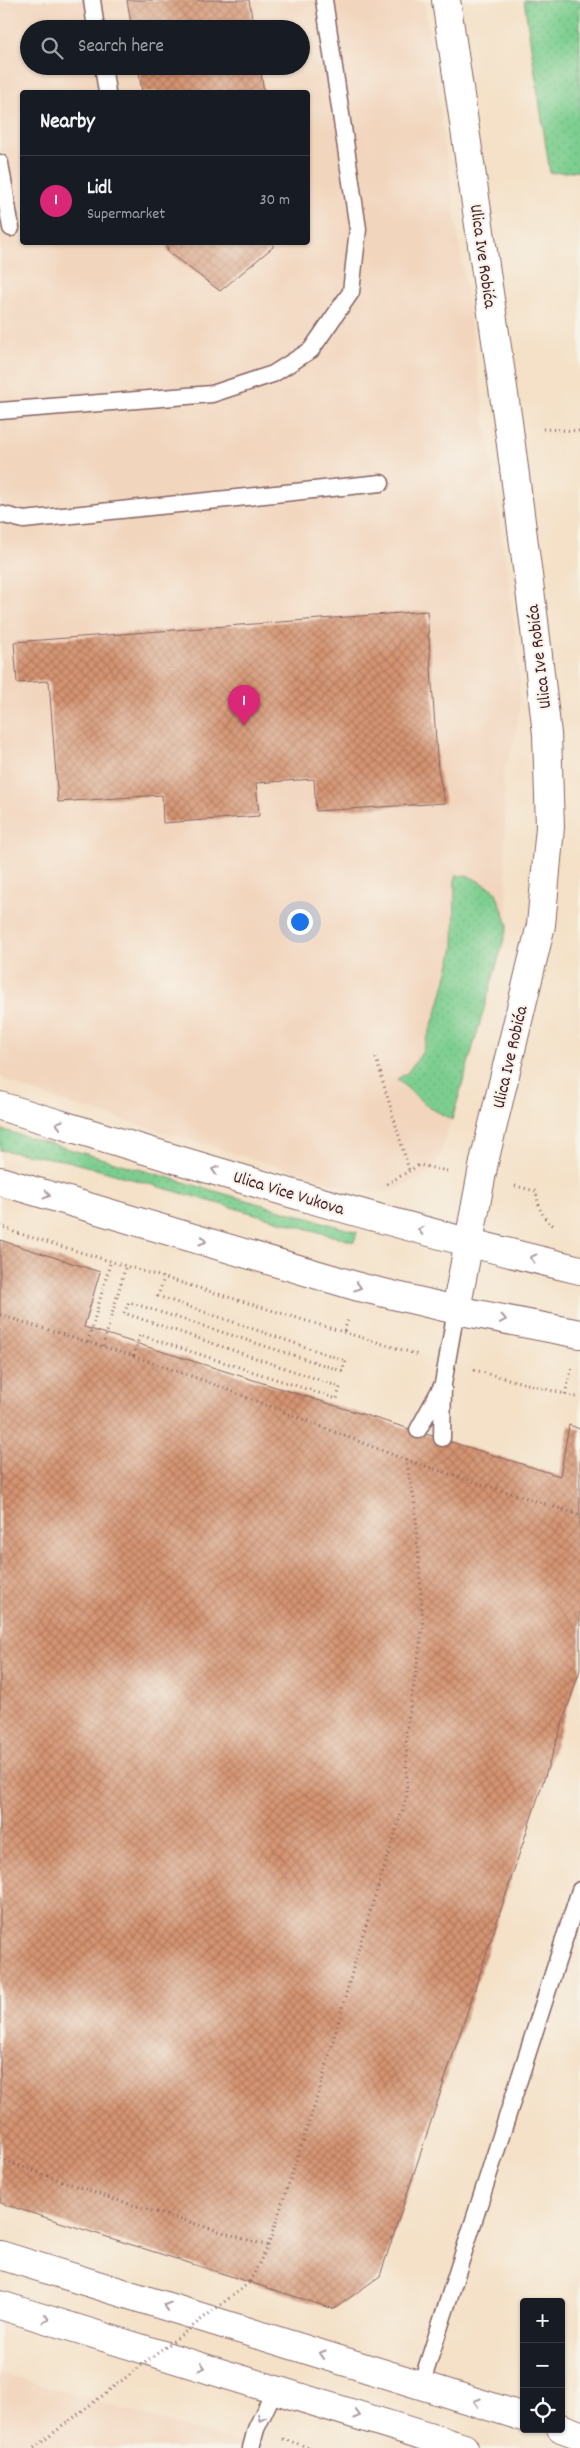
<!DOCTYPE html>
<html lang="en">
<head>
<meta charset="utf-8">
<style>
	body { margin:0; font-family:Dekko,sans-serif; background:#242831; color:#f1f3f6 }
	.controls { position:absolute; right:15px; bottom:15px; display:grid; overflow:hidden; border-radius:5px; box-shadow:0 1px 4px #0004 }
	.controls button { width:45px; height:45px; display:grid; place-items:center; padding:0; border:0; border-bottom:1px solid #363941; background:#171b24; color:#f1f3f6; font:25px sans-serif }
	.you { position:absolute; left:299px; top:921px; width:18px; height:18px; margin:-12px; border:4px solid #fff; border-radius:50%; background:#1a73e8; box-shadow:0 0 0 8px #1a73e833 }
	.badge { display:grid; place-items:center; width:32px; height:32px; border-radius:50%; background:#db2777; color:#fff; font-size:16px; font-weight:700 }
	.pin { position:absolute; translate:-50% -41px; filter:drop-shadow(0 1px 2px #0008) }
	.pin::after { content:''; position:absolute; top:26px; width:18px; height:15px; background:inherit; clip-path:polygon(0 0,100% 0,50% 100%) }
	.list { margin:0; padding:0; list-style:none }
	h2 { display:flex; justify-content:space-between; align-items:center; height:65px; margin:0; padding:0 20px; font-size:21px }
	h2 small { font-size:16px; font-weight:400; color:#9ea1a6 }
	.list li { display:grid; grid-template-columns:32px 1fr auto; gap:15px; align-items:center; box-sizing:border-box; height:90px; padding:0 20px; border-top:1px solid #363941 }
	.list b { display:block; font-size:19px; white-space:nowrap }
	.list p { margin:0; font-size:16px; white-space:nowrap; color:#9ea1a6 }
	.list em { font-size:16px; font-style:normal; color:#9ea1a6 }
	.icon { flex:none; width:28px; height:28px; fill:none; stroke:currentColor; stroke-width:2; stroke-linecap:round; stroke-linejoin:round }
	.map { position:relative; flex:none; width:580px; height:2448px; overflow:hidden }
	.search { position:absolute; background:#171b24; box-shadow:0 1px 4px #0004; left:20px; top:20px; width:290px; height:55px; display:flex; align-items:center; gap:12px; box-sizing:border-box; padding:0 18px; border-radius:28px; color:#9ea1a6; font-size:19px }
	.panel { position:absolute; background:#171b24; box-shadow:0 1px 4px #0004; left:20px; top:90px; width:290px; height:155px; border-radius:5px }
	.map>svg:first-child { display:block }
</style>
</head>
<body>
<div class="map">
<svg width="580" height="2448" viewBox="0 0 580 2448">
	<defs>
		<pattern id="grass-dots" width="8" height="8" patternUnits="userSpaceOnUse" patternTransform="scale(1.25)"><rect width="8" height="8" fill="#7cce8f"/><path d="M2 2h.1M6 6h.1" fill="none" stroke="#6db07c" stroke-width="1.8" stroke-linecap="round"/></pattern>
		<pattern id="building-cross-hatch" width="8" height="8" patternUnits="userSpaceOnUse" patternTransform="scale(1.25)"><rect width="8" height="8" fill="#d59472"/><path d="M0 0l8 8M0 8l8-8" fill="none" stroke="#af785e"/></pattern>
	</defs>
	<rect width="100%" height="100%" fill="#f7f3e8"/>
	<filter id="ink" filterUnits="userSpaceOnUse"><feTurbulence type="fractalNoise" baseFrequency=".02" numOctaves="2"/><feDisplacementMap in="SourceGraphic" scale="10" xChannelSelector="R" yChannelSelector="G"/><feConvolveMatrix kernelMatrix="1 2 1 2 8 2 1 2 1" color-interpolation-filters="sRGB"/></filter>
	<filter id="wash" filterUnits="userSpaceOnUse"><feTurbulence type="fractalNoise" baseFrequency=".0096" numOctaves="4" result="noise"/><feDisplacementMap in="SourceGraphic" scale="20" xChannelSelector="R" yChannelSelector="G"/><feGaussianBlur stdDeviation="1.12" result="paint"/><feColorMatrix in="noise" values="0 0 0 0 0 0 0 0 0 0 0 0 0 0 0 0 0 1.4 0 .05"/><feComposite in="paint" operator="in"/></filter>
	<g filter="url(#wash)">
		<rect width="100%" height="100%" fill="#f4e1c8"/>
		<g fill="#f2d5bd" fill-rule="evenodd">
			<path d="M0 0H424L513 614 520 684 519 713 514 741 503 774 508 925 504 944 440 1156 428 1173 395 1191 379 1193 360 1191 60 1101 23 1088 0 1077ZM29 29H301V66H29ZM22 92H308V242H22Z"/>
			<polygon points="0,2373 255,2448 0,2448"/>
		</g>
		<g fill="url(#grass-dots)" stroke="#63765d">
			<polygon points="524,0 580,0 580,171 550,173"/>
			<polygon points="467,875 495,890 508,925 452,1120 427,1106 397,1079 407,1073 422,1053 440,1002 454,948 455,876"/>
			<polygon points="0,1129 357,1232 354,1242 68,1161 0,1150"/>
		</g>
		<g id="blocks">
			<g fill="url(#building-cross-hatch)">
				<polygon points="127,0 249,0 254,29 132,29"/>
				<polygon points="138,66 260,66 264,92 142,92"/>
				<polygon points="166,242 273,242 273,247 220,291 168,252"/>
				<polygon points="427,611 438,770 445,803 316,811 314,779 256,783 259,816 163,823 162,795 58,802 49,681 17,683 14,642"/>
				<polygon points="0,1240 100,1272 84,1327 100,1332 560,1476 569,1425 580,1429 580,1670 380,2276 334,2309 0,2203"/>
			</g>
		</g>
	</g>
	<g filter="url(#ink)">
		<use href="#blocks" fill-opacity="0" stroke="#866362" stroke-width="1"/>
		<g fill="none" stroke-linecap="round" stroke-linejoin="round">
			<g stroke="#866362" stroke-width="19">
				<g id="lane">
					<polyline points="92,0 96,29"/>
					<polyline points="103,66 107,92"/>
					<polyline points="0,163 11,228"/>
					<polyline points="0,411 212,394 273,374 311,350 351,292 358,229 324,0"/>
					<polyline points="0,514 24,520 381,483"/>
					<polyline points="418,1430 442,1386"/>
					<polyline points="442,1438 443,1384 456,1310"/>
					<polyline points="421,2385 580,1890"/>
					<polyline points="251,2448 256,2429 275,2389"/>
				</g>
			</g>
			<g stroke="#866362" stroke-width="30">
				<g id="street">
					<polyline points="446,0 508,422 534,621 547,734 550,827 541,925 484,1162 456,1310"/>
					<polyline points="0,2255 524,2417"/>
					<polyline points="0,2305 464,2448"/>
					<polyline points="561,2428 580,2435"/>
				</g>
			</g>
			<g stroke="#866362" stroke-width="30">
				<g id="secondary">
					<path d="M0 1106C192 1164 384 1224 580 1270"/>
					<polyline points="0,1181 359,1287 456,1310 580,1334"/>
				</g>
			</g>
			<g stroke="#866362" stroke-width="3" stroke-dasharray="1 4" stroke-linecap="butt">
				<polyline points="543,429 580,431"/>
				<polyline points="376,1058 409,1170"/>
				<polyline points="387,1184 419,1165 447,1171"/>
				<path d="M515 1186 536 1191C539 1207 540 1216 554 1226"/>
				<polyline points="0,1225 14,1232 419,1355"/>
				<polyline points="0,1315 133,1356 208,1382 406,1460 415,1504 423,1626 406,1734 407,1796 359,1947 320,2089 268,2246 249,2283"/>
				<polyline points="344,1331 348,1320"/>
				<polyline points="88,1342 111,1260"/>
				<polyline points="103,1346 126,1265"/>
				<polyline points="133,1356 140,1335 337,1399 340,1387 124,1313 129,1302 342,1371 346,1361 158,1296 164,1278"/>
				<polyline points="474,1370 580,1398"/>
				<polyline points="565,1394 572,1367"/>
				<polyline points="406,1460 580,1515"/>
				<polyline points="0,2159 110,2198 268,2246"/>
				<polyline points="283,2439 311,2448"/>
			</g>
			<use href="#lane" stroke="#fff" stroke-width="16"/>
			<use href="#street" stroke="#fff" stroke-width="28"/>
			<use href="#secondary" stroke="#fff" stroke-width="28"/>
			<polyline stroke="#866362" stroke-width="3" stroke-dasharray="1 4" stroke-linecap="butt" points="34,2448 249,2283"/>
		</g>
		<defs><path id="oneway-chevron" d="M-2-3.5L2.5 0L-2 3.5" fill="none" stroke-width="1.6" stroke-linecap="round" stroke-linejoin="round" transform="scale(1.25)"/></defs>
		<g stroke="#ae9aa0">
			<use href="#oneway-chevron" transform="translate(59 1124) rotate(-163)"/>
			<use href="#oneway-chevron" transform="translate(215 1170) rotate(-163)"/>
			<use href="#oneway-chevron" transform="translate(47 1195) rotate(16)"/>
			<use href="#oneway-chevron" transform="translate(421 1230) rotate(-165)"/>
			<use href="#oneway-chevron" transform="translate(203 1241) rotate(16)"/>
			<use href="#oneway-chevron" transform="translate(533 1258) rotate(-167)"/>
			<use href="#oneway-chevron" transform="translate(358 1287) rotate(16)"/>
			<use href="#oneway-chevron" transform="translate(503 1319) rotate(11)"/>
			<use href="#oneway-chevron" transform="translate(167 2306) rotate(-163)"/>
			<use href="#oneway-chevron" transform="translate(46 2319) rotate(17)"/>
			<use href="#oneway-chevron" transform="translate(322 2354) rotate(-163)"/>
			<use href="#oneway-chevron" transform="translate(202 2367) rotate(17)"/>
			<use href="#oneway-chevron" transform="translate(477 2402) rotate(-163)"/>
			<use href="#oneway-chevron" transform="translate(357 2415) rotate(17)"/>
			<use href="#oneway-chevron" transform="translate(261 2418) rotate(115)"/>
		</g>
	</g>
	<g text-anchor="middle" stroke-width="4" stroke-linejoin="round" paint-order="stroke">
		<g font-size="18" fill="#4a1f2b" stroke="#f7f3e8">
			<text transform="translate(484 256) rotate(82)" y="6">Ulica Ive Robića</text>
			<text transform="translate(538 657) rotate(-97)" y="6">Ulica Ive Robića</text>
			<text transform="translate(509 1057) rotate(-77)" y="6">Ulica Ive Robića</text>
			<text transform="translate(289 1192) rotate(17)" y="6">Ulica Vice Vukova</text>
		</g>
	</g>
</svg>
<div class="controls">
<button>+</button>
<button>−</button>
<button><svg class="icon" aria-label="locate" viewBox="0 0 24 24"><circle cx="12" cy="12" r="6"/><path d="M12 2v4M12 18v4M2 12h4M18 12h4"/></svg></button>
</div>
<div class="you"></div>
<div class="pin badge" style="left:244px;top:726px">1</div>
<div class="search"><svg class="icon" aria-label="search" viewBox="0 0 24 24"><circle cx="10" cy="10" r="6"/><path d="M15 15l6 6"/></svg>Search here</div>
<section class="panel">
<h2>Nearby<small></small></h2>
<ul class="list">
<li><span class="badge">1</span><div><b>Lidl</b><p>Supermarket</p></div><em>30 m</em></li>
</ul>
</section>
</div>
</body>
</html>
